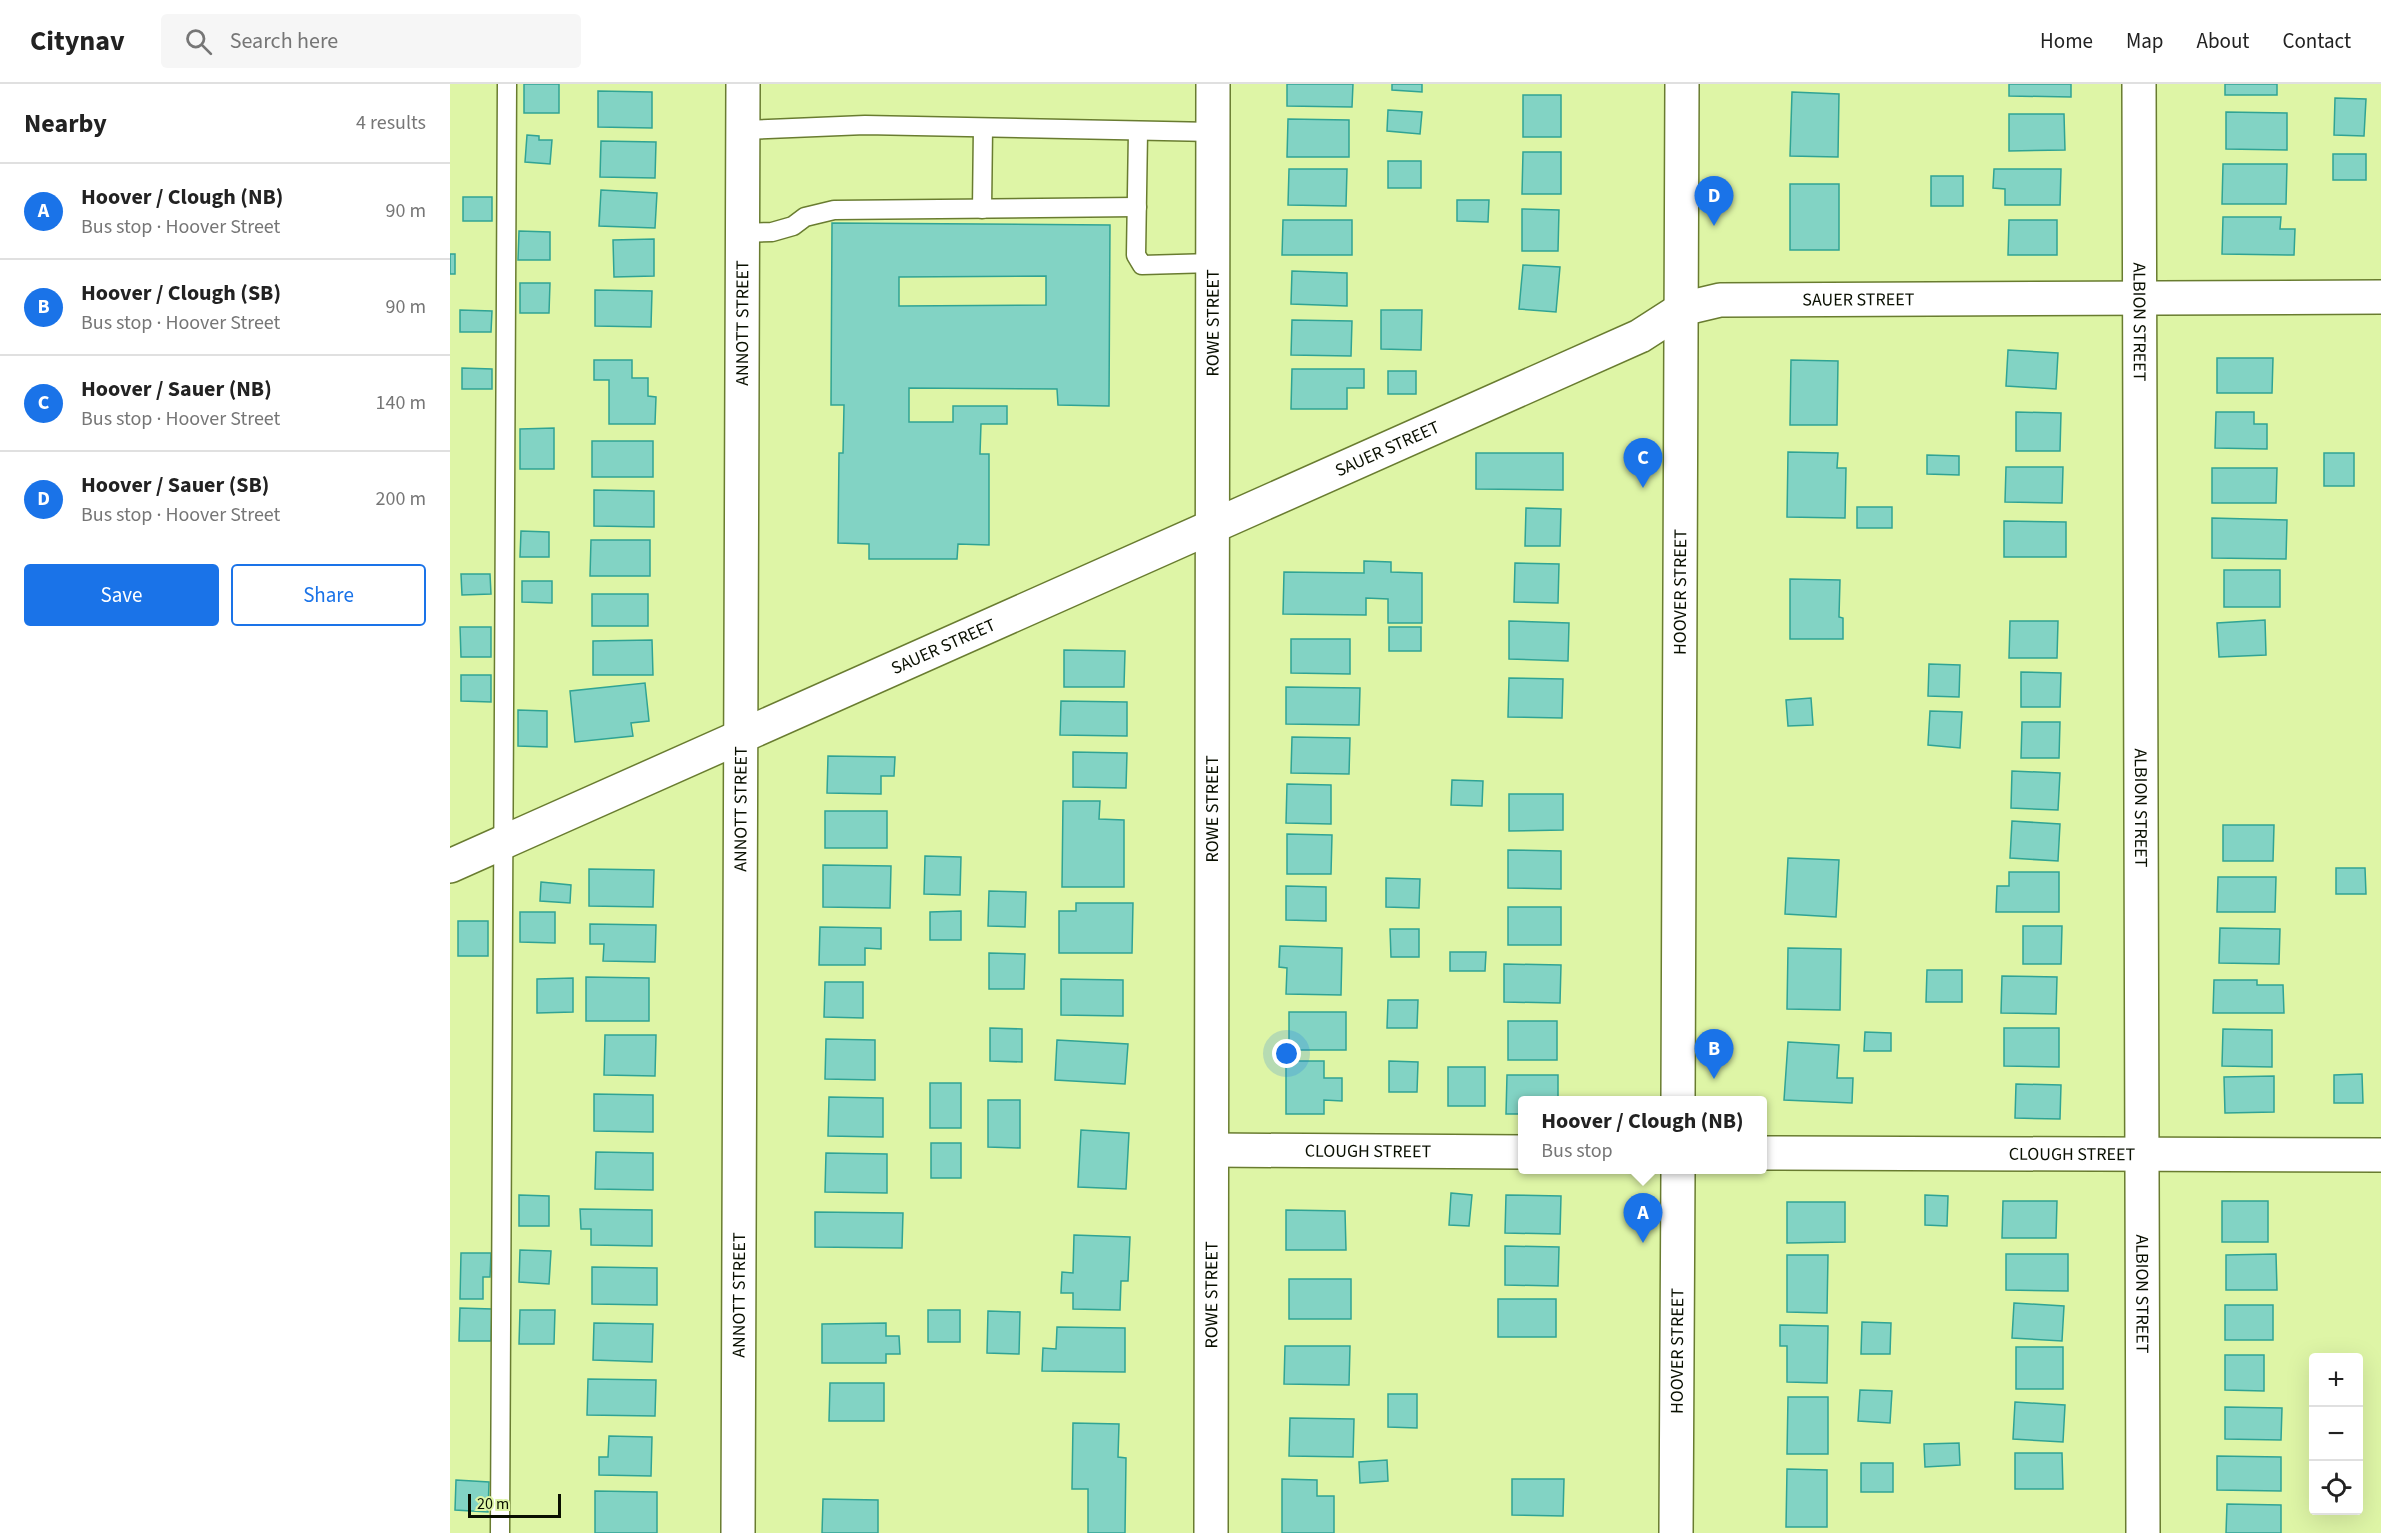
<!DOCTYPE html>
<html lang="en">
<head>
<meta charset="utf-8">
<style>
	body { margin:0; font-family:"Source Sans 3",sans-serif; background:#f6f6f6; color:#222 }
	.controls { position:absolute; right:18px; bottom:18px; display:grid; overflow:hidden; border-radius:6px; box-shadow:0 6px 24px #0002 }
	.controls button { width:54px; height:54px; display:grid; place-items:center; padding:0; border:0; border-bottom:2px solid #e0e0e0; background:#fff; color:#222; font:30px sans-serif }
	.scale { position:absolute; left:18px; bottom:15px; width:93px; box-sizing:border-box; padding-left:6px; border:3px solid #090f00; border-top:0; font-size:16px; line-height:21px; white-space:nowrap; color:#090f00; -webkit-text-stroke:4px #def5a6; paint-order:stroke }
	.you { position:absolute; left:837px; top:970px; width:21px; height:21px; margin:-15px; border:4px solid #fff; border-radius:50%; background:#1a73e8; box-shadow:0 0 0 9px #1a73e833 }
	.badge { display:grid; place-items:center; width:39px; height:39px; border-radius:50%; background:#1a73e8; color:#fff; font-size:20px; font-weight:700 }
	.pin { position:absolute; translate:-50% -50px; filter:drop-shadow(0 2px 3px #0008) }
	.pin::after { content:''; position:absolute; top:32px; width:21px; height:18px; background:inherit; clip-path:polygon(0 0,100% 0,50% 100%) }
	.popup { position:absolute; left:1068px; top:1012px; width:249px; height:78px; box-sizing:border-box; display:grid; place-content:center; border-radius:6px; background:#fff; filter:drop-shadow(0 2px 4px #0005); font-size:20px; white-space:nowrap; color:#767676 }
	.popup b { font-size:22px; color:#222 }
	.popup::after { content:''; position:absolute; left:50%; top:100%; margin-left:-12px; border:12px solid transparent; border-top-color:#fff }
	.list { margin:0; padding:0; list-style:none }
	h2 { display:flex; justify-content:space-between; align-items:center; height:78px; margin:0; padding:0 24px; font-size:26px }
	h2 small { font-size:20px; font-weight:400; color:#767676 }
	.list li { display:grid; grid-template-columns:39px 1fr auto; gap:18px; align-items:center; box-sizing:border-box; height:96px; padding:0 24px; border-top:2px solid #e0e0e0 }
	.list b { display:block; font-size:22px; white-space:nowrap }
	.list p { margin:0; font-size:20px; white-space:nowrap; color:#767676 }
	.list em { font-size:20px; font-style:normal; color:#767676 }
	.actions { display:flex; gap:12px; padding:18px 24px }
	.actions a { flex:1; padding:14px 0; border:2px solid #1a73e8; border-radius:6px; text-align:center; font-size:21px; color:#1a73e8 }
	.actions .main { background:#1a73e8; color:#fff }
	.icon { flex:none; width:33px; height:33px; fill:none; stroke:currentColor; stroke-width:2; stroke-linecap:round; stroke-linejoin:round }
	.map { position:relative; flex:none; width:1931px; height:1449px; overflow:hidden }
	header { display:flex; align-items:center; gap:36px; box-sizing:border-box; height:84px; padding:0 30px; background:#fff; border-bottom:2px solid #e0e0e0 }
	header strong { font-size:28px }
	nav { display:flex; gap:33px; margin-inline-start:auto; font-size:21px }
	.search { width:420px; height:54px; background:#f6f6f6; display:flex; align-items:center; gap:15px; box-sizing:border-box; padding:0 21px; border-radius:6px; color:#767676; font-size:22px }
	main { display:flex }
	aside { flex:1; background:#fff }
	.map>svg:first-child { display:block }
</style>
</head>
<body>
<header>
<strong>Citynav</strong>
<div class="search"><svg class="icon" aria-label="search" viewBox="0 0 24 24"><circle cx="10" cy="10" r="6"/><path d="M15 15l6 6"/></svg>Search here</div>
<nav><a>Home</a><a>Map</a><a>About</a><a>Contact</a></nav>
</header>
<main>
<aside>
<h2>Nearby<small>4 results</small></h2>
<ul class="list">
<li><span class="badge">A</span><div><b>Hoover / Clough (NB)</b><p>Bus stop · Hoover Street</p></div><em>90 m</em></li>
<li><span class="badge">B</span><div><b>Hoover / Clough (SB)</b><p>Bus stop · Hoover Street</p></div><em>90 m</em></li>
<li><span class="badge">C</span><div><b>Hoover / Sauer (NB)</b><p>Bus stop · Hoover Street</p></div><em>140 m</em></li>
<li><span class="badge">D</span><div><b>Hoover / Sauer (SB)</b><p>Bus stop · Hoover Street</p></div><em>200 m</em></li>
</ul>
<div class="actions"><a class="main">Save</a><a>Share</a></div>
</aside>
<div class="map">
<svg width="1931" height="1449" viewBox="0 0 1931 1449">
	<rect width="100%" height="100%" fill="#def5a6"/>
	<g fill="#82d3c4" stroke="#30a494" stroke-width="1.5" fill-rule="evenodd">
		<rect x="74" y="0" width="35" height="29"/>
		<polygon points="837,0 903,0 902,23 837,22"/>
		<polygon points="942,0 972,0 972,8 942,6"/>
		<polygon points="1559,0 1621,0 1621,13 1559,12"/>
		<rect x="1775" y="0" width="52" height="11"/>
		<polygon points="148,7 202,8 202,44 148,43"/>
		<polygon points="1342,8 1389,10 1388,73 1340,72"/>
		<rect x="1073" y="11" width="38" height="42"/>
		<polygon points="1885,14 1916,15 1914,52 1884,51"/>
		<polygon points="938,26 972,28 970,50 937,47"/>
		<polygon points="1776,28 1837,29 1837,66 1776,65"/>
		<polygon points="1559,30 1614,30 1615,66 1559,67"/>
		<polygon points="838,35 899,36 899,73 837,73"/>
		<polygon points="77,51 89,52 89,56 102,56 100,80 75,78"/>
		<polygon points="151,57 206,58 205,94 150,93"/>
		<polygon points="1073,68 1111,68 1111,110 1072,110"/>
		<rect x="1883" y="70" width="33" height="26"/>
		<rect x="938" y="77" width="33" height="27"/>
		<polygon points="1773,80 1837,80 1836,120 1772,120"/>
		<polygon points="839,85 897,85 896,122 838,121"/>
		<polygon points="1544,85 1611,85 1610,121 1555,121 1555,105 1543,104"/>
		<rect x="1481" y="92" width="32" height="30"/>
		<rect x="1340" y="100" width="49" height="66"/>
		<polygon points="151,106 207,109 205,144 149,142"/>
		<rect x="13" y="113" width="29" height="24"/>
		<polygon points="1007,116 1039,116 1038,138 1007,137"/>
		<polygon points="1072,125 1109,126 1108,167 1072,167"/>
		<polygon points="1773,133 1831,133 1830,145 1845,145 1844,171 1772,170"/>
		<polygon points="833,136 902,136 902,171 832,171"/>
		<polygon points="1559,136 1607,136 1607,171 1558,171"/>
		<path d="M382 139 660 141 659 322 608 321 607 305 459 304V338H503V322H557V340H531L530 370H539V461L508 460 507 475H419V460L388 459 389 369H393L394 321H381ZM596 192V221L449 222V193Z"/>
		<polygon points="69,147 100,148 100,176 68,176"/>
		<polygon points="204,155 204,192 164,193 163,156"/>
		<rect x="0" y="170" width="5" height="20"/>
		<polygon points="1073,181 1110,183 1106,228 1069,225"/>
		<polygon points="842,187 897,189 897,222 841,220"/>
		<polygon points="70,199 100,199 99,229 70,229"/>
		<polygon points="145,206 202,207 201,243 145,242"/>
		<polygon points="10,226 42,227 41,248 10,248"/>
		<polygon points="931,226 972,226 971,266 931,265"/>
		<polygon points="842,236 902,237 901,272 841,271"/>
		<polygon points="1558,266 1608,269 1606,305 1556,302"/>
		<polygon points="1767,274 1823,274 1822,309 1767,309"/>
		<polygon points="144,276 182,276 182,294 198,294 198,312 206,313 205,340 159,340 159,296 144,296"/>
		<polygon points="1341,276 1388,277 1387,341 1340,341"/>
		<polygon points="12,284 42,285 42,305 12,305"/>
		<polygon points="842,285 914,285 914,304 897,304 897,325 841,325"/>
		<rect x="938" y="287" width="28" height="23"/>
		<polygon points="1566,328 1611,329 1610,367 1566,367"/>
		<polygon points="1766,328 1804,328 1804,340 1817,340 1817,365 1765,364"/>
		<polygon points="104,344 104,385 70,385 70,345"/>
		<rect x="142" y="357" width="61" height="36"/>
		<polygon points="1338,368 1388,369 1387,384 1396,384 1395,434 1337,433"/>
		<polygon points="1026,369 1113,369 1113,406 1026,405"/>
		<rect x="1874" y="369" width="30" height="33"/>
		<polygon points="1477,371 1509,372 1509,391 1477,390"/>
		<polygon points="1556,383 1613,383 1612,419 1555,418"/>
		<polygon points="1762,384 1827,384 1826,419 1762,419"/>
		<polygon points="144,406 204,407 204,443 144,442"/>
		<rect x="1407" y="423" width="35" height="21"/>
		<polygon points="1076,424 1111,425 1110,462 1075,462"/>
		<polygon points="1762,434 1837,436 1836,475 1762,474"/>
		<polygon points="1554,437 1616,438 1616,473 1554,473"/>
		<polygon points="71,447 99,448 99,473 70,473"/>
		<polygon points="141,456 200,456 200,492 140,492"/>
		<polygon points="914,477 941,478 941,488 972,489 972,539 938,539 938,515 916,514 916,531 833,530 834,488 914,489"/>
		<polygon points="1065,479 1109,480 1108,519 1064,518"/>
		<rect x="1774" y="486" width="56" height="37"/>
		<polygon points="11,490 40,490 41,510 12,511"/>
		<polygon points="1340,495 1390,496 1389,533 1393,534 1393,555 1340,555"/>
		<polygon points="72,497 102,497 102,519 72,518"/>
		<rect x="142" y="510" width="56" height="32"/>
		<polygon points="1815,536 1816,571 1769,573 1767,539"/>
		<polygon points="1059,537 1119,539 1118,577 1059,575"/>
		<polygon points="1560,537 1608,537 1607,574 1559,574"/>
		<polygon points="10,543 41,543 41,573 11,573"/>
		<rect x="939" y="543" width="32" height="24"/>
		<polygon points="841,555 900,555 900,590 841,589"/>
		<polygon points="202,556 203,591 143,591 143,557"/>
		<polygon points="614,566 675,567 674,603 614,603"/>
		<polygon points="1479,580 1510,581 1509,613 1478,612"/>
		<polygon points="1571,588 1611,589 1610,623 1571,623"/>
		<polygon points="11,591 41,591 41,618 11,617"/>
		<polygon points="1059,594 1113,595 1112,634 1058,633"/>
		<polygon points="195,599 199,637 181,639 183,652 125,658 120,607"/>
		<polygon points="836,603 910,604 909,641 836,640"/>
		<polygon points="1361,614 1363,641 1338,642 1336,616"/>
		<polygon points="611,617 677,618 677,652 610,651"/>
		<polygon points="68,626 97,627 97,663 68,662"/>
		<polygon points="1480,627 1512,628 1510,664 1478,661"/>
		<polygon points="1572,638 1610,638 1609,674 1571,674"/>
		<polygon points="842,653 900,654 899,690 841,689"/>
		<polygon points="623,668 677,669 676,704 623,703"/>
		<polygon points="378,672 445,673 444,692 431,692 431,710 377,709"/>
		<polygon points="1562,687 1610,689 1608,726 1561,724"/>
		<polygon points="1002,696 1033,697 1032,722 1001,721"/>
		<polygon points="837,700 881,701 881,740 836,739"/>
		<polygon points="1059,710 1113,710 1113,746 1059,747"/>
		<polygon points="613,717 650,717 649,735 674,736 674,803 612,803"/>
		<rect x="375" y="727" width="62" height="37"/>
		<polygon points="1562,737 1610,740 1608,777 1560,774"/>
		<polygon points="1773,741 1824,741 1823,777 1773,777"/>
		<polygon points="837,750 882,751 881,790 837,790"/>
		<polygon points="1058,766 1111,767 1111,805 1058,804"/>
		<polygon points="475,772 511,773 510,811 474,810"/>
		<polygon points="1338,774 1389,776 1386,833 1335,830"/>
		<polygon points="373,781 441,782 440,824 373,823"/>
		<polygon points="1886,784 1915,784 1916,810 1886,810"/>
		<polygon points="139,785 204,786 203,823 139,822"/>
		<polygon points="1559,788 1609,788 1609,828 1546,828 1547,802 1559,802"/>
		<polygon points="1768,793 1826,793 1825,828 1767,828"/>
		<polygon points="936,794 970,795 969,824 936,823"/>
		<polygon points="91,798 121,801 120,819 90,817"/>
		<polygon points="836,802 876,803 876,837 836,836"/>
		<polygon points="539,807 576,808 575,843 538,842"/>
		<polygon points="626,819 683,819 682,869 609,869 609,827 626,827"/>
		<rect x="1058" y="823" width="53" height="38"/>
		<polygon points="511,827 511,856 480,856 480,828"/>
		<polygon points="70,828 105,828 105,859 70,858"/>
		<rect x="8" y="837" width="30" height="35"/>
		<polygon points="140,840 206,841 205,878 153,877 154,860 140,860"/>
		<polygon points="1573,842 1612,842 1611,880 1573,880"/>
		<polygon points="370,843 431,844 431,865 415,864 415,881 369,881"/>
		<polygon points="1770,844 1830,845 1829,880 1769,879"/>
		<polygon points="940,845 969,845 969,873 941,873"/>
		<polygon points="830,862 892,864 891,911 836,910 837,884 829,883"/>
		<polygon points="1338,864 1391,865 1390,926 1337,925"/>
		<polygon points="1000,868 1036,868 1035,887 1000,887"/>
		<polygon points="539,869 575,870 574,905 539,905"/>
		<polygon points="1054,880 1111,881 1110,919 1054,918"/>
		<polygon points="1477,886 1512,886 1512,918 1476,918"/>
		<polygon points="1552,892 1607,893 1606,930 1551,929"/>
		<polygon points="136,893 199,894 199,937 136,937"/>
		<polygon points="123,894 123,928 87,929 87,895"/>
		<polygon points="611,895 673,896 673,932 611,931"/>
		<polygon points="1764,896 1807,896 1807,901 1833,901 1834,929 1763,929"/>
		<polygon points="375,898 413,898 413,934 374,933"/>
		<polygon points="938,916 968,916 967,944 937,944"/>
		<rect x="839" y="928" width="57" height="38"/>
		<rect x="1058" y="937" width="49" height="39"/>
		<polygon points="540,944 572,945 572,978 540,977"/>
		<polygon points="1554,944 1609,944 1609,983 1554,982"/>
		<polygon points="1773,945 1822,946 1822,983 1772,982"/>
		<polygon points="1415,948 1441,949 1441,967 1414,967"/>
		<polygon points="155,951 206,951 205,992 154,991"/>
		<polygon points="376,955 425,956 425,996 375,995"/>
		<polygon points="607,956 678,960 675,1000 605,996"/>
		<polygon points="1338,958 1389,961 1387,994 1403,994 1402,1019 1334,1016"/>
		<polygon points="836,977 874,977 874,994 892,994 892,1017 874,1016 874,1030 836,1030"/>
		<polygon points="939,977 968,978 967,1008 939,1008"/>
		<rect x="998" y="983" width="37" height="39"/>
		<polygon points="1912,990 1913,1019 1884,1019 1884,991"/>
		<polygon points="1057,991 1108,991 1108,1016 1073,1016 1073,1030 1056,1030"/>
		<polygon points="1824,992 1824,1028 1775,1029 1774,993"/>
		<rect x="480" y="999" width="31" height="45"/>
		<polygon points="1566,1000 1611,1001 1610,1035 1565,1034"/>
		<polygon points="144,1010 203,1011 203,1048 144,1047"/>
		<polygon points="379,1013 433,1014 433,1053 378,1052"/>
		<polygon points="538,1016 570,1016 570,1064 538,1063"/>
		<polygon points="631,1046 679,1049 676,1105 628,1103"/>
		<rect x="481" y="1059" width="30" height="35"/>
		<polygon points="146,1068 203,1069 203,1106 145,1105"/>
		<polygon points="376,1069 437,1070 437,1109 375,1108"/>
		<polygon points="1001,1109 1022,1111 1019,1142 999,1141"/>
		<polygon points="69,1111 99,1112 99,1142 69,1142"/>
		<polygon points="1056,1111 1111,1112 1110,1150 1055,1149"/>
		<polygon points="1475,1111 1498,1112 1497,1142 1475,1141"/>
		<polygon points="1553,1117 1607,1117 1606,1154 1552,1154"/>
		<rect x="1772" y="1117" width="46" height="41"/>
		<polygon points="1337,1118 1395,1118 1395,1158 1337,1159"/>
		<polygon points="130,1125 202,1126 202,1162 141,1161 141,1145 131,1145"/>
		<polygon points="836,1126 895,1127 896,1166 836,1166"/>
		<polygon points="365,1128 453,1129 452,1164 365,1163"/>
		<polygon points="624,1151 680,1153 678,1197 671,1197 670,1226 623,1225 623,1209 611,1209 612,1188 623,1189"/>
		<polygon points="1055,1162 1109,1163 1108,1202 1055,1201"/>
		<polygon points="70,1166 101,1167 99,1200 69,1198"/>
		<polygon points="11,1169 41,1169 40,1193 33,1193 33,1215 10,1215"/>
		<polygon points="1556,1170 1618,1170 1618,1207 1556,1206"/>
		<polygon points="1826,1170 1827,1206 1776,1206 1776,1171"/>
		<polygon points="1337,1171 1378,1171 1377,1229 1337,1228"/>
		<polygon points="142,1183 207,1184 207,1221 142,1220"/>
		<rect x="839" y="1195" width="62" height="40"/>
		<rect x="1048" y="1215" width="58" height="38"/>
		<polygon points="1564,1219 1614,1222 1612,1257 1562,1254"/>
		<rect x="1775" y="1221" width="48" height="35"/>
		<polygon points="10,1224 42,1225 41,1257 9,1257"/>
		<polygon points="70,1226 105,1226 104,1260 69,1260"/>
		<rect x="478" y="1226" width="32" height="32"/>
		<polygon points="538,1227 570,1228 569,1270 537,1269"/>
		<polygon points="1412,1238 1441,1239 1440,1270 1411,1270"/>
		<polygon points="144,1239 203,1240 202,1278 143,1276"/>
		<polygon points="436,1239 436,1252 449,1252 450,1270 436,1270 436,1279 372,1279 372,1240"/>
		<polygon points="1330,1241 1378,1242 1377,1299 1337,1298 1337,1262 1330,1262"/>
		<polygon points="607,1243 675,1244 675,1288 592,1287 593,1264 606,1265"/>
		<polygon points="835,1262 900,1262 899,1301 834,1300"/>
		<rect x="1566" y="1263" width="47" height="42"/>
		<polygon points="1775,1271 1814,1271 1814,1307 1775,1306"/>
		<polygon points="138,1295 206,1296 205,1332 137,1331"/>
		<polygon points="380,1299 434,1299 434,1337 379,1337"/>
		<polygon points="1410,1306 1442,1307 1440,1339 1408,1337"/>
		<polygon points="938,1310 967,1310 967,1344 938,1343"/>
		<polygon points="1338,1313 1378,1313 1378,1370 1337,1370"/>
		<polygon points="1565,1318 1615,1321 1613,1358 1563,1355"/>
		<polygon points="1775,1323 1832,1324 1831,1356 1775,1355"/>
		<polygon points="840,1334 904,1335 903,1373 839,1372"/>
		<polygon points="623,1339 669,1340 668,1373 676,1374 675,1449 638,1449 638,1405 622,1405"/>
		<polygon points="159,1352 202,1353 201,1392 149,1391 149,1373 158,1373"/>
		<polygon points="1509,1359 1510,1381 1475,1383 1474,1360"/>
		<polygon points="1565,1369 1612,1369 1613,1405 1565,1405"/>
		<polygon points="1767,1372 1831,1373 1831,1407 1767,1406"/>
		<polygon points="937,1376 938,1397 910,1399 909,1378"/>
		<rect x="1411" y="1379" width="32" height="29"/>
		<polygon points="1337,1385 1377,1386 1377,1443 1336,1443"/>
		<polygon points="832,1395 867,1396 867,1412 884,1412 884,1449 832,1449"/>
		<polygon points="1062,1395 1114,1395 1113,1432 1062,1431"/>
		<polygon points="6,1396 39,1398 38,1428 5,1426"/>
		<polygon points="145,1407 207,1408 207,1449 145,1449"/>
		<polygon points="373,1415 428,1416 428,1449 372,1449"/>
		<polygon points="1777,1420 1831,1421 1831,1449 1776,1449"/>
	</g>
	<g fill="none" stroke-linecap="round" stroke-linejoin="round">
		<g stroke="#697c30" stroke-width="21">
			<g id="service">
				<polyline points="293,46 415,41 763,48"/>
				<polyline points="688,48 686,171 692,181 763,179"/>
				<polyline points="532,125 533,44"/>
				<polyline points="293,149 322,148 343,142 355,133 384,126 687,123"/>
				<polyline points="50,1449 57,0"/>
			</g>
		</g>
		<g stroke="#697c30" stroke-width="36">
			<g id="minor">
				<path id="s1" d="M1689 0 1693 1449"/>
				<path id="s2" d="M0 782 1190 252 1232 225 1270 216 1931 213"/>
				<path id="s3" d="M762 1066 1073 1068"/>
				<path id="s4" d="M1313 1069 1931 1071"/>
				<path id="s5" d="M288 1449 293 0"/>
				<path id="s6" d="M761 1449 763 0"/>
			</g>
		</g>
		<g stroke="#697c30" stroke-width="36">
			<g id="primary">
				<path id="s7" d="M1228 1016 1232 0"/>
				<path id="s8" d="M1226 1449 1228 1086"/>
			</g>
		</g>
		<use href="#service" stroke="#fff" stroke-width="18"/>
		<use href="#minor" stroke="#fff" stroke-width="33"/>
		<use href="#primary" stroke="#fff" stroke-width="33"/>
	</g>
	<g text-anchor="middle" stroke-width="6" stroke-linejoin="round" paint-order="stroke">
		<g font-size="18" fill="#090f00" stroke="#def5a6">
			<text dy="6" stroke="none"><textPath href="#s2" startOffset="1530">SAUER STREET</textPath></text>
			<text dy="6" stroke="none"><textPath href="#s5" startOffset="1210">ANNOTT STREET</textPath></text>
			<text dy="6" stroke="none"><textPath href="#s6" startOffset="1210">ROWE STREET</textPath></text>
			<text dy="6" stroke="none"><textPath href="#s1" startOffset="238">ALBION STREET</textPath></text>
			<text dy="6" stroke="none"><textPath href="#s2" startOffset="1026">SAUER STREET</textPath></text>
			<text dy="6" stroke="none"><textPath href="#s7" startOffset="508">HOOVER STREET</textPath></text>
			<text dy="6" stroke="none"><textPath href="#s2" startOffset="540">SAUER STREET</textPath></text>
			<text dy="6" stroke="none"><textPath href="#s5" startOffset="724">ANNOTT STREET</textPath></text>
			<text dy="6" stroke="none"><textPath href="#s6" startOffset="724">ROWE STREET</textPath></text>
			<text dy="6" stroke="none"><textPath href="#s1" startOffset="724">ALBION STREET</textPath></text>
			<text dy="6" stroke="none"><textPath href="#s3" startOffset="156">CLOUGH STREET</textPath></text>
			<text dy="6" stroke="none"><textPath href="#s4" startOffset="309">CLOUGH STREET</textPath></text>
			<text dy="6" stroke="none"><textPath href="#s5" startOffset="238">ANNOTT STREET</textPath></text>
			<text dy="6" stroke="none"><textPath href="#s6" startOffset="238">ROWE STREET</textPath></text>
			<text dy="6" stroke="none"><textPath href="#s1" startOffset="1210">ALBION STREET</textPath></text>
			<text dy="6" stroke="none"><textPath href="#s8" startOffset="182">HOOVER STREET</textPath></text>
		</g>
	</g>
</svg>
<div class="controls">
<button>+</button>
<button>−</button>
<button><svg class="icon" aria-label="locate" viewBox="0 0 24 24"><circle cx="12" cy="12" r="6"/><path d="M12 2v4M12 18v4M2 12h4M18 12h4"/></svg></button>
</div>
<div class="scale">20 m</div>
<div class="you"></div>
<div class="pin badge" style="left:1193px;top:1159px">A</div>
<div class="popup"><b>Hoover / Clough (NB)</b>Bus stop</div>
<div class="pin badge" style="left:1264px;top:995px">B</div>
<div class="pin badge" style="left:1193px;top:404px">C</div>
<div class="pin badge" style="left:1264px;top:142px">D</div>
</div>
</main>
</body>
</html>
